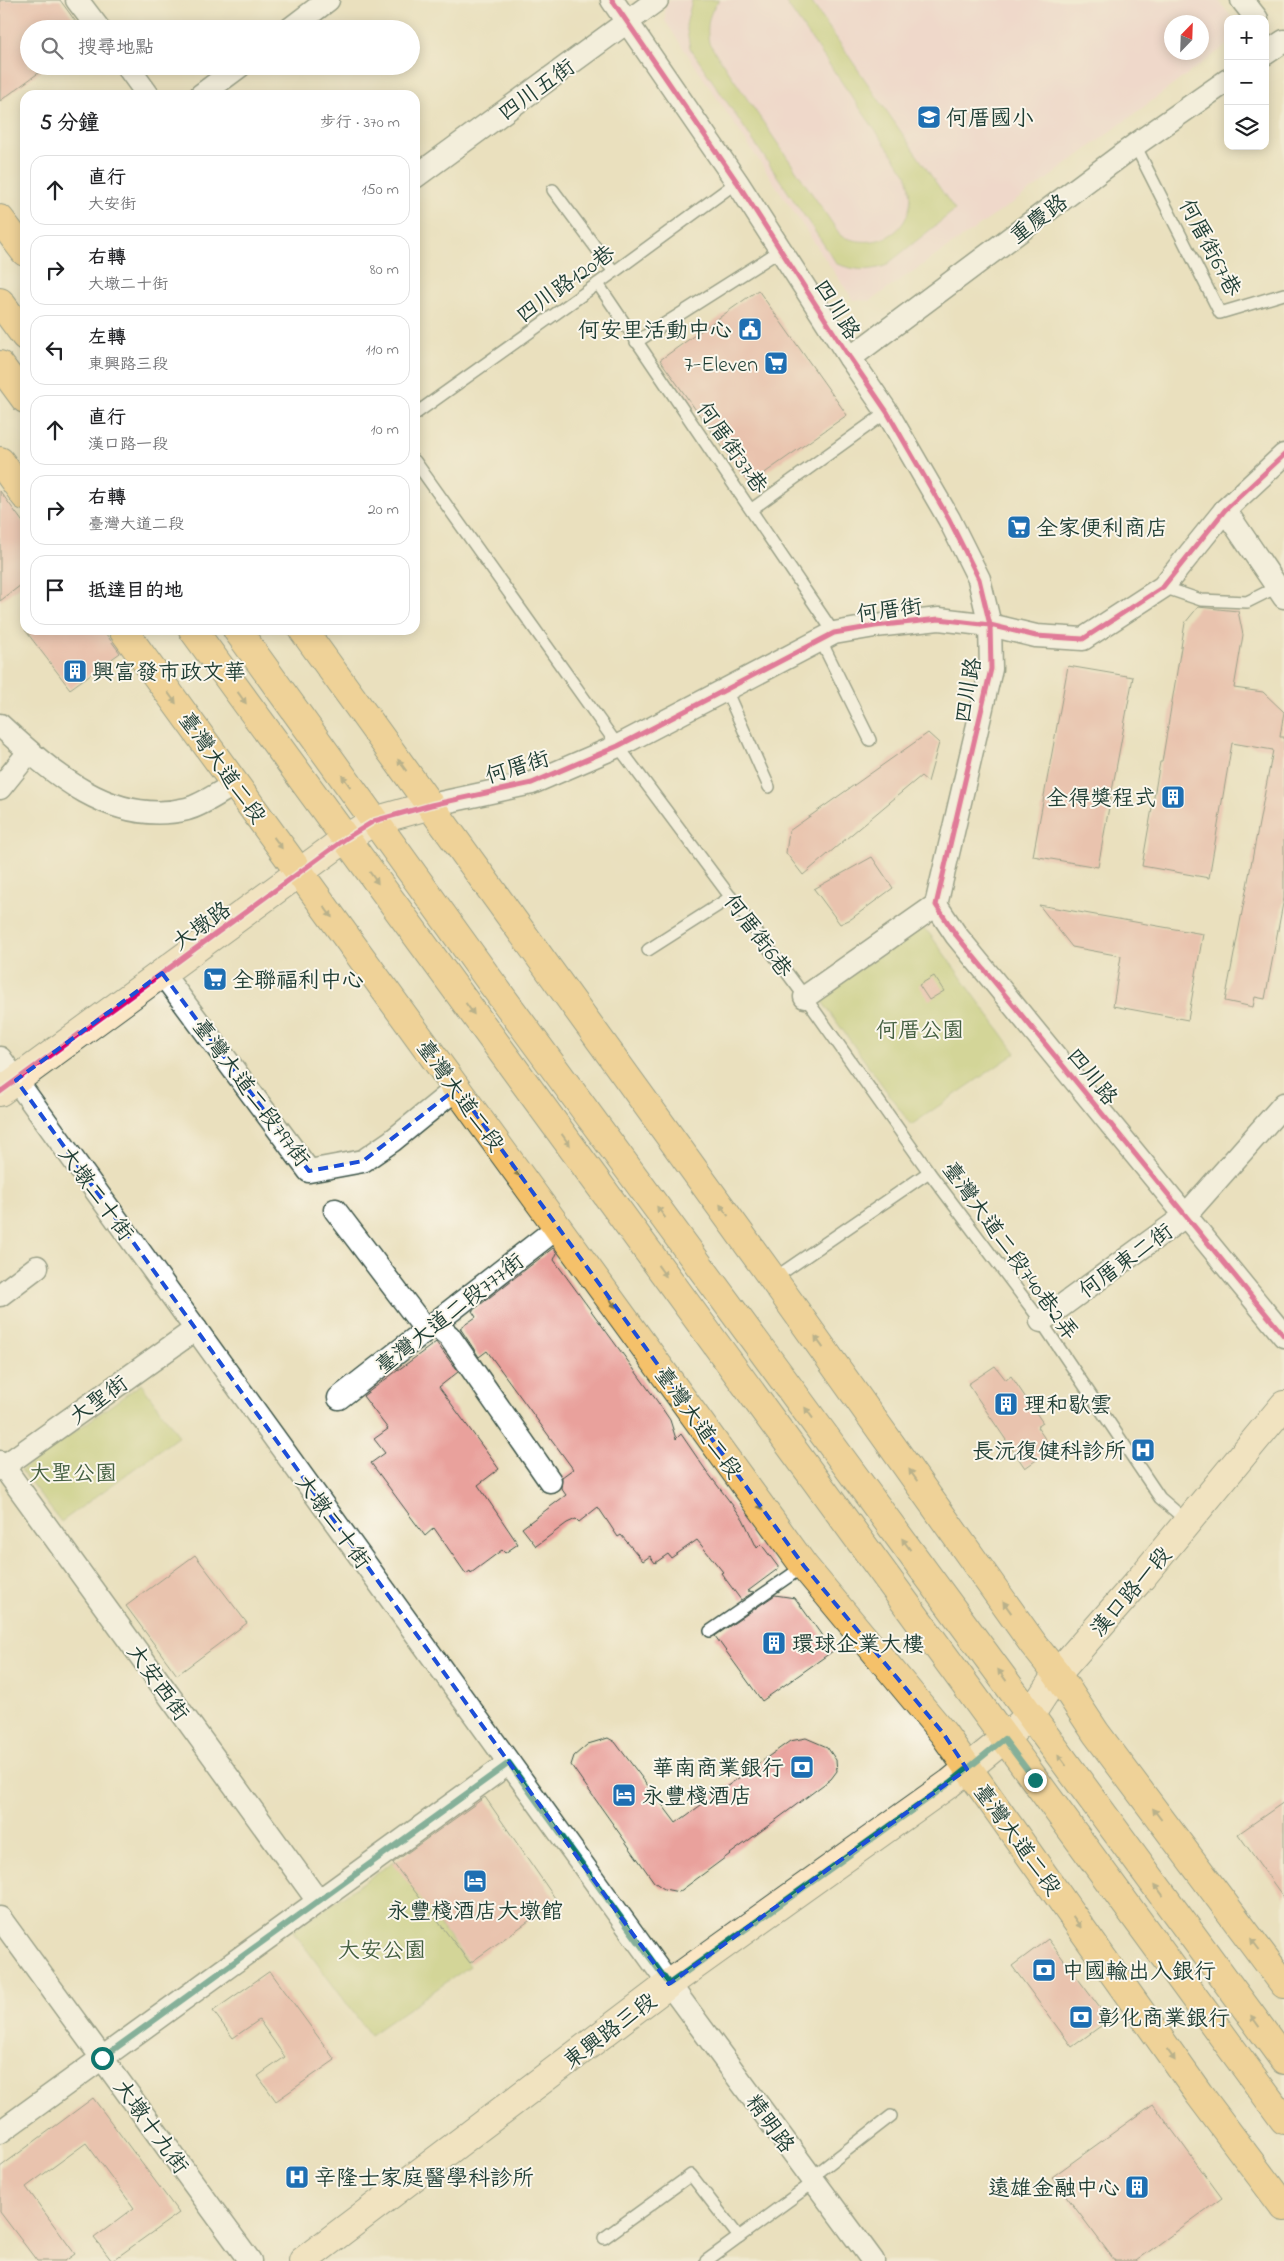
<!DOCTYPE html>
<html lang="zh-TW">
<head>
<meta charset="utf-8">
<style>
	body { margin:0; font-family:"Indie Flower","LXGW WenKai TC",sans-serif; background:#f6f6f6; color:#202124 }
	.controls { position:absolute; right:15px; top:15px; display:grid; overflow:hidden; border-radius:10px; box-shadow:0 2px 12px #0003 }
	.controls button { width:45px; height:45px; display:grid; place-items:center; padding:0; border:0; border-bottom:1px solid #e0e0e0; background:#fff; color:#202124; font:25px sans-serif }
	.compass { position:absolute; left:1164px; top:15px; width:45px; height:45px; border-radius:50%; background:#fff; box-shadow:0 2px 12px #0003; rotate:23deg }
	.stop { position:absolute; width:15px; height:15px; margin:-11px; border:4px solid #0f766e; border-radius:50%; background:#fff }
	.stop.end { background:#0f766e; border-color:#fff; box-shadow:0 1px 5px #0008 }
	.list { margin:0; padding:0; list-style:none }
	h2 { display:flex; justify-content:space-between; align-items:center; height:65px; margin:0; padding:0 20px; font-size:21px }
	h2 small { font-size:16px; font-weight:400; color:#757577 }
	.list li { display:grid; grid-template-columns:32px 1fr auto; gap:15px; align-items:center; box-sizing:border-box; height:70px; margin:0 10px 10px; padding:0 10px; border:1px solid #e0e0e0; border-radius:15px }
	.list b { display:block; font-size:19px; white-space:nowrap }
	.list p { margin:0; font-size:16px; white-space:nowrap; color:#757577 }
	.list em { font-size:16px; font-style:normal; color:#757577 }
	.icon { flex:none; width:28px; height:28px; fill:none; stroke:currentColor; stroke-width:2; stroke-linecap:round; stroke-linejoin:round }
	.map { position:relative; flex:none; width:1284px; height:2261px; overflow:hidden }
	.search { position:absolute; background:#fff; box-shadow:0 2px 12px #0003; left:20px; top:20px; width:400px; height:55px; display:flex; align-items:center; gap:12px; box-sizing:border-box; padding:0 18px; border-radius:28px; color:#757577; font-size:19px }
	.panel { position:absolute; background:#fff; box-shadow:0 2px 12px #0003; left:20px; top:90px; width:400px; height:545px; border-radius:15px }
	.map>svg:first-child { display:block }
</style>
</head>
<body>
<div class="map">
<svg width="1284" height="2261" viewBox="0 0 1284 2261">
	<rect width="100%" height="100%" fill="#fbf7ec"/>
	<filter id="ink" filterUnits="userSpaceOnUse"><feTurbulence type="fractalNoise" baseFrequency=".02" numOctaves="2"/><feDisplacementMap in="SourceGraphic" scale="10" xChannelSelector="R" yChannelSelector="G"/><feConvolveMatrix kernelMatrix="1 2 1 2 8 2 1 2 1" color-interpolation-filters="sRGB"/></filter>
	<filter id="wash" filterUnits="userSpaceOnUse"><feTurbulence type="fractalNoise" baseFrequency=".0096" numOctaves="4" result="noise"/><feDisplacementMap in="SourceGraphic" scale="20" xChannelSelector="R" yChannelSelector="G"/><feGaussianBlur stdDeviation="1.12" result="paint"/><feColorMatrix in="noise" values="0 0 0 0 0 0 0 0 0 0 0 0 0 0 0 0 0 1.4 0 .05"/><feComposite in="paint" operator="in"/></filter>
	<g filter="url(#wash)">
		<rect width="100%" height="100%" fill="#eae0be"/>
		<path fill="#f5cfd9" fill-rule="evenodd" d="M671 0H1218L1233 19H1228V44L1043 182 870 301 853 300 665 21V4ZM1172 22H1202V52H1172Z"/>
		<g fill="#b8c86b" stroke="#6c8250">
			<path d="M692 0H719C708 13 706 27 709 43L841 236C886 255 924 221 906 174L784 0H810L955 210 885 266C868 272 854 270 837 264L690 48 686 25Z"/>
			<polygon points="922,928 929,933 1016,1053 911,1125 818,996"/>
			<polygon points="141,1384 179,1436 61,1522 21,1470"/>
			<polygon points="394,1861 470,1966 370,2035 293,1931"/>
		</g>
		<g id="blocks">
			<g fill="#e9a19c">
				<polygon points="0,0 60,0 81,29 29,29 29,66 48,66 0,101"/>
				<polygon points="758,290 847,415 749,484 660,360"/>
				<polygon points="0,491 25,525 25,582 0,601"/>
				<polygon points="1198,607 1238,611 1243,635 1234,688 1263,692 1284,712 1280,737 1284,737 1284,898 1265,999 1255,997 1253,1007 1225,1001 1273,750 1232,743 1209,878 1142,866 1160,762 1162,762 1185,623"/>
				<polygon points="25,630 103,630 120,653 70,689"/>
				<polygon points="1068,666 1133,677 1098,867 1033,856"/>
				<polygon points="928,733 939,743 928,782 921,776 803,875 786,853 789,831"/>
				<polygon points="872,857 893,888 851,919 840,924 814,889"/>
				<polygon points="1039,905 1203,934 1188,1020 1113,1006 1121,956 1072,947"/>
				<polygon points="934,976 944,991 929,1000 919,985"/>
				<polygon points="553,1248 557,1253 554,1260 657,1401 670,1420 676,1439 681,1434 705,1469 743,1519 757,1548 761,1544 779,1568 748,1591 754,1592 741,1600 721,1573 723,1572 697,1540 671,1558 668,1554 655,1563 650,1556 643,1561 621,1535 618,1537 598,1507 579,1522 576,1519 567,1523 536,1546 522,1528 566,1495 561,1488 562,1477 573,1469 487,1351 479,1357 460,1328 476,1317 472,1311"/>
				<polygon points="436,1342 458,1372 439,1387 499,1469 478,1485 518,1544 505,1553 502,1550 471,1573 470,1571 466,1574 434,1528 425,1536 371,1463 385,1453 374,1439 388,1429 363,1396"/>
				<polygon points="995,1366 1006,1380 1011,1376 1043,1423 1037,1427 1052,1449 1025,1468 968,1384"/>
				<polygon points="195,1555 247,1623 177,1675 126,1606"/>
				<polygon points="775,1595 795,1598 833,1651 762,1701 715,1636"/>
				<polygon points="608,1738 615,1742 676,1823 790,1741 806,1738 827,1747 836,1760 837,1771 831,1779 679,1892 664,1889 654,1882 571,1765 574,1756 588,1744"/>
				<polygon points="485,1797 557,1901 470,1963 393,1863"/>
				<polygon points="1284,1802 1284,1898 1238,1834"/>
				<polygon points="1048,1939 1109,2020 1072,2047 1012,1966"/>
				<polygon points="270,1971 335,2060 276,2101 258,2076 285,2057 259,2020 233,2038 213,2011"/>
				<polygon points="93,2098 179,2213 112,2261 94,2238 134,2208 86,2143 26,2187 75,2254 65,2261 37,2261 0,2212 0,2167"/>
				<polygon points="1153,2104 1222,2198 1136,2261 1115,2261 1052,2177"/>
			</g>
		</g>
	</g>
	<g filter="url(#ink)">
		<use href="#blocks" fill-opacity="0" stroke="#3d5549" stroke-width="1"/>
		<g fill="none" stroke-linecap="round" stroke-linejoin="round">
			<g stroke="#3d5549" stroke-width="14">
				<g id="lane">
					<polyline points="1135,145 1220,313 1284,294"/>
					<polyline points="553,190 614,272"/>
					<polyline points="598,284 834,633"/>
					<polyline points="636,342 781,250"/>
					<polyline points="415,414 614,272 737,182"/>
					<polyline points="415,461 618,746 805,997 929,1172 1041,1321 1160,1498 1188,1522"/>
					<polyline points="752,509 887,412"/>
					<polyline points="1163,587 1201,600 1247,602 1277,587"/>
					<polyline points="821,641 870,740"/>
					<polyline points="726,690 769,787"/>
					<polyline points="648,950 731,897"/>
					<polyline points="773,1279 929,1172"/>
					<polyline points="710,1631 804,1566"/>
					<polyline points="604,2238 691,2175 739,2237"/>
					<polyline points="706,2261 814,2182 820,2171 891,2116"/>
				</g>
			</g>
			<g stroke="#3d5549" stroke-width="25">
				<g id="street">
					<polyline points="77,0 99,29"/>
					<polyline points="612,0 737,182 850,358 887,412 949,519 979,579 990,625 991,669 936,905 956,935 1284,1336"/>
					<polyline points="1242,0 1257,19"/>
					<polyline points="290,29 328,0"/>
					<polyline points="1265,54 1284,41"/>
					<polyline points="127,66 148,95"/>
					<polyline points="201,95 240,66"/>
					<polyline points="415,177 657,0"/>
					<polyline points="850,358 1135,145 1228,80"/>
					<polyline points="1225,510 1284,597"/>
					<path d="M0 725C52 773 112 827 187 809 203 805 220 792 235 784"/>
					<polyline points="0,788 29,752"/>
					<polyline points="431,805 532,783 618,746 834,633 875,626 939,619 990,625 1036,636 1083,639 1163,587 1225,510 1284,455"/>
					<polyline points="162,973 309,1171 363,1161 392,1141 457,1088"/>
					<polyline points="805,997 936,905"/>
					<polyline points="0,1058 669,1984 873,2261"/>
					<polyline points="335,1210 426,1330"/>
					<polyline points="0,1295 37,1267"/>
					<polyline points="1041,1321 1185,1216 1284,1104"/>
					<polyline points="434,1324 449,1336 550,1481"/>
					<polyline points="339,1398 558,1227"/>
					<polyline points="0,1462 318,1901"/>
					<polyline points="0,1469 196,1329"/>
					<polyline points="0,1918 250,2261"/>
					<polyline points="0,2132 509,1763"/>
				</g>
			</g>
			<g stroke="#3d5549" stroke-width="30">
				<g id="secondary">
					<polyline points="0,1092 345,839 374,821 431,805"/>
					<polyline points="303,2261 669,1984 950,1783 1004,1739 1031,1714 1057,1674 1142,1577 1284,1405"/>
				</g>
			</g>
			<g stroke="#3d5549" stroke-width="30">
				<g id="primary">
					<polyline points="0,219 25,252"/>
					<polyline points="0,302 25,336"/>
					<polyline points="0,365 25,399"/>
					<polyline points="0,461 25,496"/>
					<polyline points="123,630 804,1566 943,1733 1199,2094 1284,2207"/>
					<polyline points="193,630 1284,2120"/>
					<polyline points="237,630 490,981 1284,2060"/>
					<polyline points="303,630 773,1279 1034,1645 1057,1674 1096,1733 1284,1984"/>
				</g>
			</g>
			<use href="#lane" stroke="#fff" stroke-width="11"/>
			<use href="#street" stroke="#fff" stroke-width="22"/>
			<use href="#secondary" stroke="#fbe6c4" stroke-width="28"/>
			<use href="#primary" stroke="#f5c16b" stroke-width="28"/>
			<g stroke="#fbf7ec" stroke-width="8">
				<g id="cycleway">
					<polyline points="612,0 737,182 850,358 887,412 949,519 979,579 990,625 991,669 936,905 956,935 1284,1336"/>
					<polyline points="0,1092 345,839 374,821 431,805 532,783 618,746 834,633 875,626 939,619 990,625 1036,636 1083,639 1163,587 1225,510 1284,455"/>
				</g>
			</g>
			<use href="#cycleway" stroke="#d6006c" stroke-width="5"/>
		</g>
		<defs><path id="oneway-solid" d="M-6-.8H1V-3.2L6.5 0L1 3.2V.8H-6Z" transform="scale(1.25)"/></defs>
		<g fill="#7f784d">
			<use href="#oneway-solid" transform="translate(172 698) rotate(54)"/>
			<use href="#oneway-solid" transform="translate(242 698) rotate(54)"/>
			<use href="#oneway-solid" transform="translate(402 765) rotate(-126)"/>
			<use href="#oneway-solid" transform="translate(346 781) rotate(-126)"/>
			<use href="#oneway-solid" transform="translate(278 843) rotate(54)"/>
			<use href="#oneway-solid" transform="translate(374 878) rotate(54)"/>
			<use href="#oneway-solid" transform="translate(328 912) rotate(54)"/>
			<use href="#oneway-solid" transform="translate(470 1009) rotate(54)"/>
			<use href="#oneway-solid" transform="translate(566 1140) rotate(54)"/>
			<use href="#oneway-solid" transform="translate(516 1171) rotate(54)"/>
			<use href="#oneway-solid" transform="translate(724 1210) rotate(-126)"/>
			<use href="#oneway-solid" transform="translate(661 1212) rotate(-126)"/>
			<use href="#oneway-solid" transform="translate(662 1271) rotate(54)"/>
			<use href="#oneway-solid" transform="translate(612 1302) rotate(54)"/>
			<use href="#oneway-solid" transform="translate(819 1342) rotate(-125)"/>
			<use href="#oneway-solid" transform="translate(809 1413) rotate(-126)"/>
			<use href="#oneway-solid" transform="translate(913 1475) rotate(-125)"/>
			<use href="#oneway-solid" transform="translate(759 1504) rotate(54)"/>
			<use href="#oneway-solid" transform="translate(906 1544) rotate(-126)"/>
			<use href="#oneway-solid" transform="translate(1007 1607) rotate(-125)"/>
			<use href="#oneway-solid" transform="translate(1002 1675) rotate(-126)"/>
			<use href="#oneway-solid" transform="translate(1062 1760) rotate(-126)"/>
			<use href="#oneway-solid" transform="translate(1157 1814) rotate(-127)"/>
			<use href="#oneway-solid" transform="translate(1159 1890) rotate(-126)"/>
			<use href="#oneway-solid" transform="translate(1077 1922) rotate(55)"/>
			<use href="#oneway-solid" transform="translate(1255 1944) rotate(-127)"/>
			<use href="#oneway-solid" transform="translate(1255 2021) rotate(-126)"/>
			<use href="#oneway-solid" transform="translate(1171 2055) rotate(55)"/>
		</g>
	</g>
	<g fill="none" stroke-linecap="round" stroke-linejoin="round" filter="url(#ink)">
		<polyline stroke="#0f766e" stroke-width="6" points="102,2058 509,1763 669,1984 950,1783 1004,1739 1035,1780"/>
	</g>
	<path d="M0 0H1284V2261H0ZM162 973 309 1171 363 1161 457 1088 804 1566 943 1733 967 1769 669 1984 16 1080Z" fill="#eae0be" fill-opacity=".55" fill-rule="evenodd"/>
	<path fill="none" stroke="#1d4ed8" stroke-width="4" stroke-dasharray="10 6" stroke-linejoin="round" d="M162 973 309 1171 363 1161 457 1088 804 1566 943 1733 967 1769 669 1984 16 1080Z"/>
	<defs>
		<g id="school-square" transform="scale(1.25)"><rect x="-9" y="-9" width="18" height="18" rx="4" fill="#1f6fb2" stroke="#fbf7ec"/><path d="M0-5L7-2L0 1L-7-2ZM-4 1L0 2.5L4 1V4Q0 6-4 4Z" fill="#fff"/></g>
		<g id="civic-square" transform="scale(1.25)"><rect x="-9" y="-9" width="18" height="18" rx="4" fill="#1f6fb2" stroke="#fbf7ec"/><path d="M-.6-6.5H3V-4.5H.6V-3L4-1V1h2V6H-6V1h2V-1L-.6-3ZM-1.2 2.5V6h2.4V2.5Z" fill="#fff"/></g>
		<g id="supermarket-square" transform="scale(1.25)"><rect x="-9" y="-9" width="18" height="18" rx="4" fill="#1f6fb2" stroke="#fbf7ec"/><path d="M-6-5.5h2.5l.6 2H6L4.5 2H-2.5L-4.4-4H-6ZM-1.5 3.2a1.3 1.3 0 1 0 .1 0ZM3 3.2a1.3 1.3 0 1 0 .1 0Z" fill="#fff"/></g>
		<g id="building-square" transform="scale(1.25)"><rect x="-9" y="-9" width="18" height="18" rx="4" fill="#1f6fb2" stroke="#fbf7ec"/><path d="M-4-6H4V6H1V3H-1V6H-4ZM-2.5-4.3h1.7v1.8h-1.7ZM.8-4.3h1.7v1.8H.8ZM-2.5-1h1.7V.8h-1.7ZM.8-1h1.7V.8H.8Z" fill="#fff"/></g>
		<g id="hospital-square" transform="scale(1.25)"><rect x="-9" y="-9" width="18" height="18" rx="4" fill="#1f6fb2" stroke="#fbf7ec"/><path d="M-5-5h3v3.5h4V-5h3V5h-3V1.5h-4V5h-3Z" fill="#fff"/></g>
		<g id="bank-square" transform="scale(1.25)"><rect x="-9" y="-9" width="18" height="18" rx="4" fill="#1f6fb2" stroke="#fbf7ec"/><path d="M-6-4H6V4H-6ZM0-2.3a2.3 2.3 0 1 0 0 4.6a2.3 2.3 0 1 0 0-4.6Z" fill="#fff"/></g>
		<g id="hotel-square" transform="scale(1.25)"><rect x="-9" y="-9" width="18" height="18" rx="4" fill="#1f6fb2" stroke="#fbf7ec"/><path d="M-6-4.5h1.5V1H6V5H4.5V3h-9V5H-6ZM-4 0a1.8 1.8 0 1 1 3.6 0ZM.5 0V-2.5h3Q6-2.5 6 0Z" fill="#fff"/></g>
	</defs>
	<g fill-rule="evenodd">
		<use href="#school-square" x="929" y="117"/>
		<use href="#civic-square" x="750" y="329"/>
		<use href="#supermarket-square" x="776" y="363"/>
		<use href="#supermarket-square" x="1019" y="527"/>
		<use href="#building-square" x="75" y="671"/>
		<use href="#building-square" x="1173" y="797"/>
		<use href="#supermarket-square" x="215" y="979"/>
		<use href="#building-square" x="1006" y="1404"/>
		<use href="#hospital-square" x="1143" y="1450"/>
		<use href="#building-square" x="774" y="1643"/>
		<use href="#bank-square" x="802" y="1767"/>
		<use href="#hotel-square" x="624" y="1795"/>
		<use href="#hotel-square" x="475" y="1881"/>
		<use href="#bank-square" x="1044" y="1970"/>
		<use href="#bank-square" x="1081" y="2017"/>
		<use href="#hospital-square" x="297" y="2177"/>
		<use href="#building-square" x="1137" y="2187"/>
	</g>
	<g text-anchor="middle" stroke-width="4" stroke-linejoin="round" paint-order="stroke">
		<g font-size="22" fill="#1f3d34" stroke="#fbf7ec">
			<text transform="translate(536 89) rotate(-36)" y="8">四川五街</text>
			<text transform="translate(1038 218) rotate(-37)" y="8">重慶路</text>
			<text transform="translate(1211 247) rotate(62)" y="8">何厝街67巷</text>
			<text transform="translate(565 283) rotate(-36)" y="8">四川路120巷</text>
			<text transform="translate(838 309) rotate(58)" y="8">四川路</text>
			<text transform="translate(733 447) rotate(55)" y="8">何厝街37巷</text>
			<text transform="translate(889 609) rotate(-7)" y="8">何厝街</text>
			<text transform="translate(967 690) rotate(-80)" y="8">四川路</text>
			<text transform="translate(517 766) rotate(-17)" y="8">何厝街</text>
			<text transform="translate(223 767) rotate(54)" y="8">臺灣大道二段</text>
			<text transform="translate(201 925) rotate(-36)" y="8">大墩路</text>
			<text transform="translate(759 935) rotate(53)" y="8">何厝街6巷</text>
			<text transform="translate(1093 1076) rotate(51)" y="8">四川路</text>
			<text transform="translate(252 1092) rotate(53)" y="8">臺灣大道二段797街</text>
			<text transform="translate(461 1095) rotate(54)" y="8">臺灣大道二段</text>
			<text transform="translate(97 1193) rotate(54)" y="8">大墩二十街</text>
			<text transform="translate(1011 1250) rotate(54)" y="8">臺灣大道二段740巷2弄</text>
			<text transform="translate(1125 1260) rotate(-36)" y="8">何厝東二街</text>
			<text transform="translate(449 1313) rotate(-38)" y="8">臺灣大道二段777街</text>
			<text transform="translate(98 1399) rotate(-36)" y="8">大聖街</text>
			<text transform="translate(699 1422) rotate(54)" y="8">臺灣大道二段</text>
			<text transform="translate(334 1521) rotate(54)" y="8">大墩二十街</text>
			<text transform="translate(1130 1591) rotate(-49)" y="8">漢口路一段</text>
			<text transform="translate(159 1682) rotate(54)" y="8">大安西街</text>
			<text transform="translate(1018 1839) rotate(54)" y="8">臺灣大道二段</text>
			<text transform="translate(609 2030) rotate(-37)" y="8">東興路三段</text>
			<text transform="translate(771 2123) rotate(54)" y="8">精明路</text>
			<text transform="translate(152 2126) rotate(54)" y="8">大墩十九街</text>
		</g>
		<g font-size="22" fill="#1f3d34" stroke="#fbf7ec" text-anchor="start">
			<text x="946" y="125">何厝國小</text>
			<text x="732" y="337" text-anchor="end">何安里活動中心</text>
			<text x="758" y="371" text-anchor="end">7-Eleven</text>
			<text x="1036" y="535">全家便利商店</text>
			<text x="92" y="679">興富發市政文華</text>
			<text x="1156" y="805" text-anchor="end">全得獎程式</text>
			<text x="232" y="987">全聯福利中心</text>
			<text x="1024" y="1412">理和歇雲</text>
			<text x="1126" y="1458" text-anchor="end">長沅復健科診所</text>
			<text x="792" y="1651">環球企業大樓</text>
			<text x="784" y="1775" text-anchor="end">華南商業銀行</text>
			<text x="642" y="1803">永豐棧酒店</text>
			<text x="475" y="1918" text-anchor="middle">永豐棧酒店大墩館</text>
			<text x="1062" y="1978">中國輸出入銀行</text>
			<text x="1098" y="2025">彰化商業銀行</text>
			<text x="314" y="2185">辛隆士家庭醫學科診所</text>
			<text x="1120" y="2195" text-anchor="end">遠雄金融中心</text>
		</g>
		<g font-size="22" fill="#456042" stroke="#fbf7ec">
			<text x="920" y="1037">何厝公園</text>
			<text x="73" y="1480">大聖公園</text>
			<text x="382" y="1957">大安公園</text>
		</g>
	</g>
</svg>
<div class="controls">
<button>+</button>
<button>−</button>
<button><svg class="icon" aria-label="layers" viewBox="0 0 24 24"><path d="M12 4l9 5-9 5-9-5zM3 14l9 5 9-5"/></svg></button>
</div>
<svg class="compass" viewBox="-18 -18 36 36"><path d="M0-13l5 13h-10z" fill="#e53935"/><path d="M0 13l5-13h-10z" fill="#757577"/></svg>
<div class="stop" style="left:102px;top:2058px"></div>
<div class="stop end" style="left:1035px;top:1780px"></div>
<div class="search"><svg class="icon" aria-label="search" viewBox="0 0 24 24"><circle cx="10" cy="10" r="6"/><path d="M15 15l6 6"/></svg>搜尋地點</div>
<section class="panel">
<h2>5 分鐘<small>步行 · 370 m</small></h2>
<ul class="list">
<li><svg class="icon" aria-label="ahead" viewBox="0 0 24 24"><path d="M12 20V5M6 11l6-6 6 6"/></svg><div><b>直行</b><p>大安街</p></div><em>150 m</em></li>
<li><svg class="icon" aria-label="right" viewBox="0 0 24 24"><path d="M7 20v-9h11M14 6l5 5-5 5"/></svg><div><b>右轉</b><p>大墩二十街</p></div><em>80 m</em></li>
<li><svg class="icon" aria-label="left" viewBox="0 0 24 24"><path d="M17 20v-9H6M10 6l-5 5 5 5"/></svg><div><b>左轉</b><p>東興路三段</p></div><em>110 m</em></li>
<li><svg class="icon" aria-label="ahead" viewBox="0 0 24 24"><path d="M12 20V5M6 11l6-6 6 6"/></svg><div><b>直行</b><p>漢口路一段</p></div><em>10 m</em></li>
<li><svg class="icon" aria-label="right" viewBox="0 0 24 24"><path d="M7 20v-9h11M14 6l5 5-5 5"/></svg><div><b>右轉</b><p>臺灣大道二段</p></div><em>20 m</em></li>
<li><svg class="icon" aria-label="arrive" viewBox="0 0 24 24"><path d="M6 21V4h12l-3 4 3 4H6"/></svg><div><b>抵達目的地</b></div></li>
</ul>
</section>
</div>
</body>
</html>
